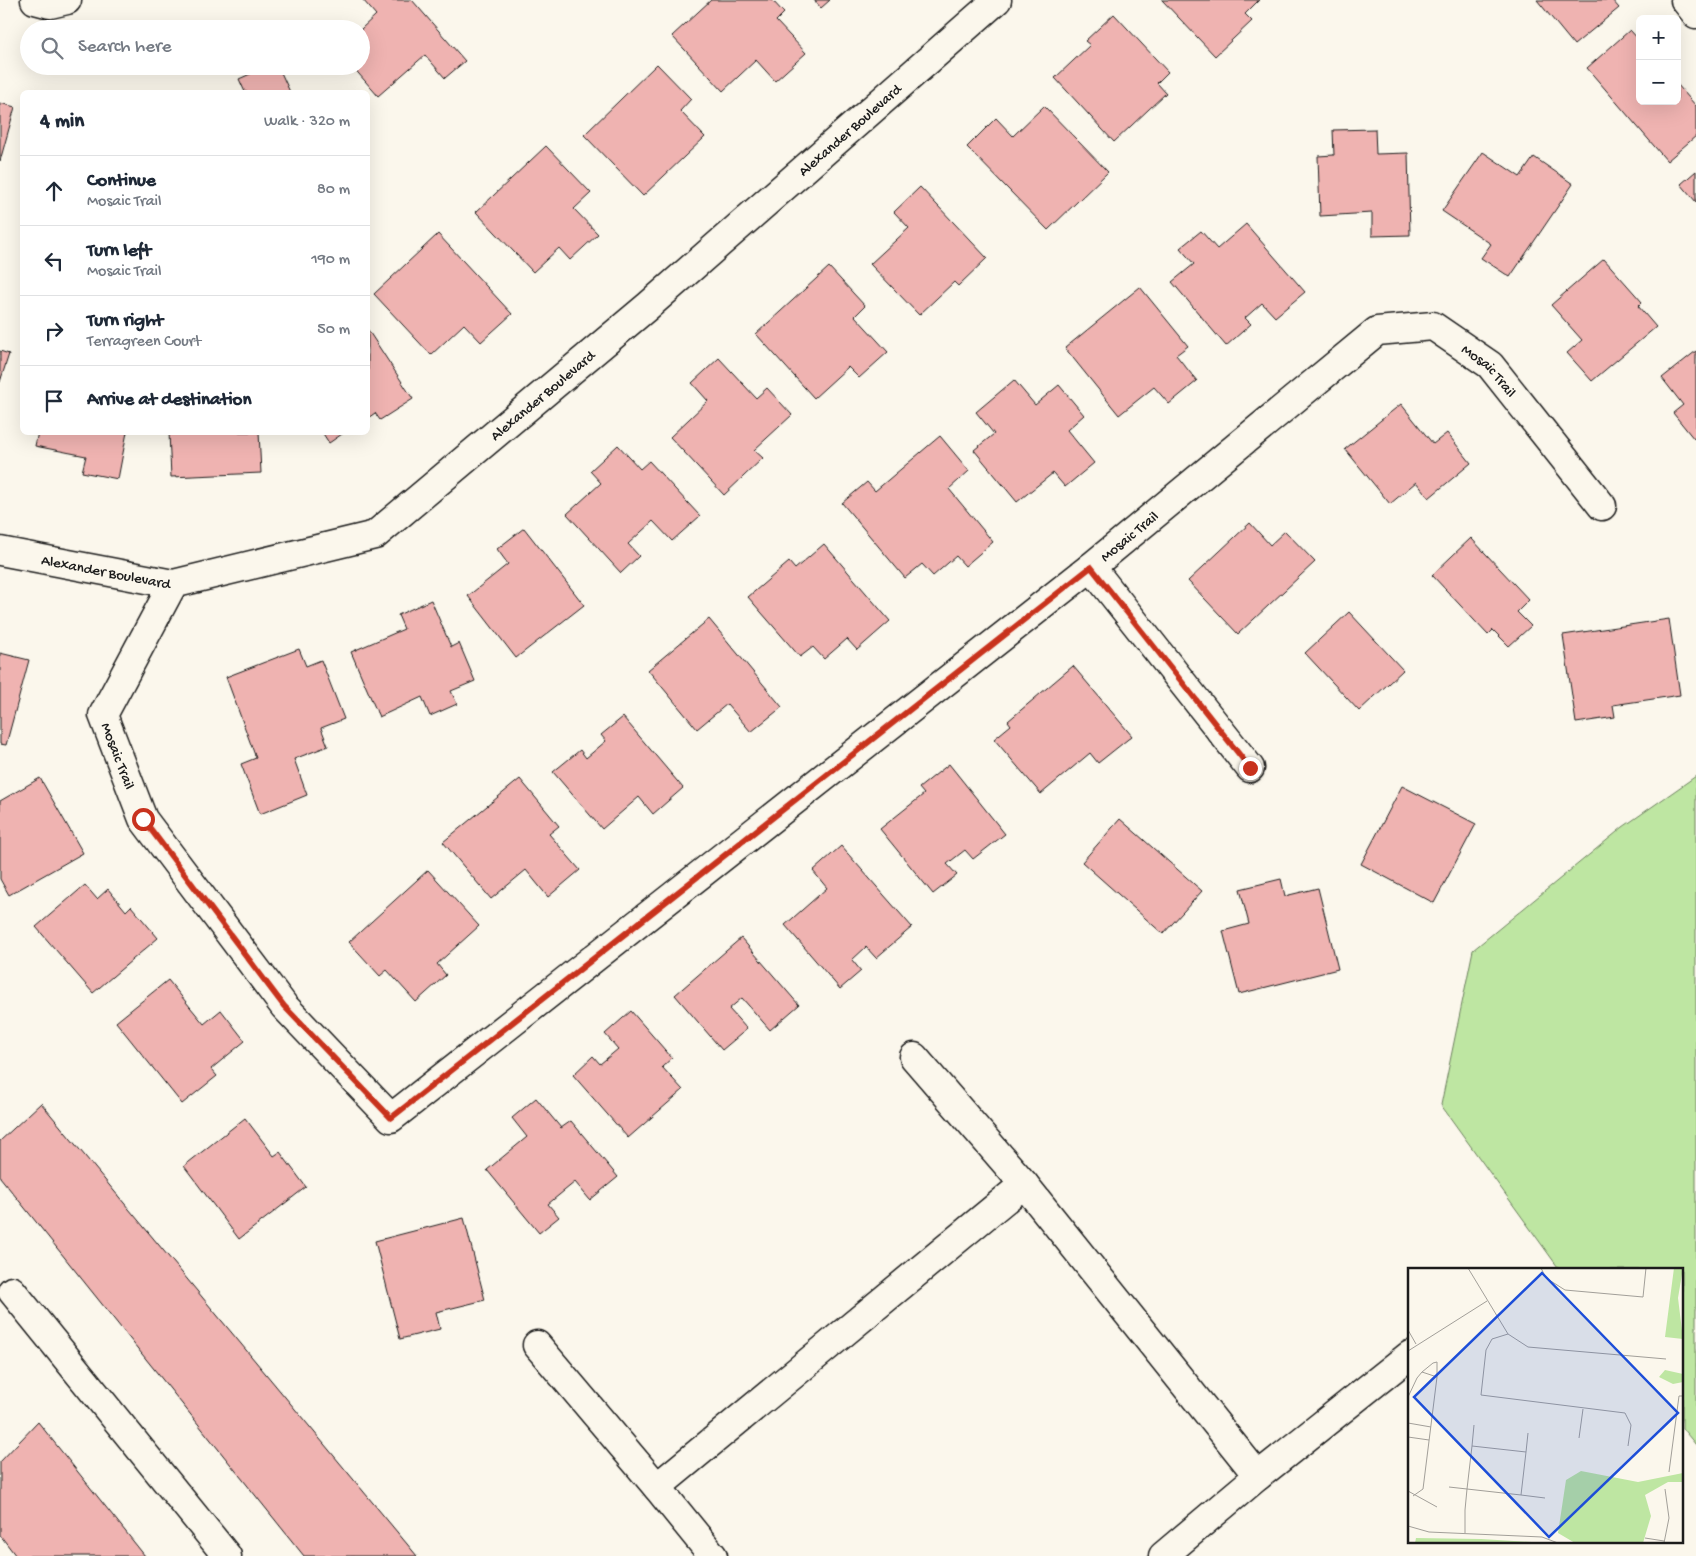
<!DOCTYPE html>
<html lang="en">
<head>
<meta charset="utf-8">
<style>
	body { margin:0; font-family:"Gochi Hand",sans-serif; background:#f2f2f3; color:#1f2937 }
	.controls { position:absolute; right:15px; top:15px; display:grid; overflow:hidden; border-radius:8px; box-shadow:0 5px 20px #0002 }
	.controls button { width:45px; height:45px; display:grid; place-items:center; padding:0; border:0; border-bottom:1px solid #e0e1e3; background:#fff; color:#1f2937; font:25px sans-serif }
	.stop { position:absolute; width:15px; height:15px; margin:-11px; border:4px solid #c8321e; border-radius:50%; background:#fff }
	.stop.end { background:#c8321e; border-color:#fff; box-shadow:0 1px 5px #0008 }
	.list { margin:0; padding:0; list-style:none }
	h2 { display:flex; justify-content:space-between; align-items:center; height:65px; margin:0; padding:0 20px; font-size:21px }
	h2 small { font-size:16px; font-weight:400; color:#747a83 }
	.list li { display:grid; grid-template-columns:32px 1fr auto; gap:15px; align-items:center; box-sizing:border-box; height:70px; padding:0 20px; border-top:1px solid #e0e1e3 }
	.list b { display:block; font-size:19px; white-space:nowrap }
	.list p { margin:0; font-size:16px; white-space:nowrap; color:#747a83 }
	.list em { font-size:16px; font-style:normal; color:#747a83 }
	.icon { flex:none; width:28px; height:28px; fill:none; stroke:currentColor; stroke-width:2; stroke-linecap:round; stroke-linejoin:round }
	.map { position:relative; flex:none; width:1696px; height:1556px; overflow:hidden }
	.search { position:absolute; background:#fff; box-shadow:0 5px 20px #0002; left:20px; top:20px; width:350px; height:55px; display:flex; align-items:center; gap:12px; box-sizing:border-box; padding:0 18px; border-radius:28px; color:#747a83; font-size:19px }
	.panel { position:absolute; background:#fff; box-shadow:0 5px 20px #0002; left:20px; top:90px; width:350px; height:345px; border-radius:8px }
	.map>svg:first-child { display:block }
</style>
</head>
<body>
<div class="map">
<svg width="1696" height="1556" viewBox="0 0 1696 1556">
	<rect width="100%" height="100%" fill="#fbf7ec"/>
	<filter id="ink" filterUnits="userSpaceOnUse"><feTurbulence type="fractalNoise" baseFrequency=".02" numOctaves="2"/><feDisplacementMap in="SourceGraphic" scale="10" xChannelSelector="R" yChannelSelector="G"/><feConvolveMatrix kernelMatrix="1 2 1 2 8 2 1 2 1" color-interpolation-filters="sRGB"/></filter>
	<g filter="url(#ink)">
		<polygon fill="#bee6a2" stroke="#6d815f" points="1696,776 1696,1445 1682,1428 1682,1270 1560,1270 1441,1105 1473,950 1623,827"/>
		<g fill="#efb3b1" stroke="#1c1c1c">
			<polygon points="363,0 412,0 465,61 445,78 425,55 378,96 352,66 361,66 361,29 376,15"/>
			<polygon points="711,0 772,0 784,13 776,21 806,53 775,81 756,60 723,91 672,36"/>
			<polygon points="814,0 830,0 821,8"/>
			<polygon points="1162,0 1259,0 1245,14 1252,21 1215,56"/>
			<polygon points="1537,0 1612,0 1619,8 1574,45"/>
			<polygon points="1114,14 1168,72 1157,83 1166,93 1114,142 1055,78 1090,45 1085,41"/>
			<polygon points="1630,30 1640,41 1640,101 1677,101 1677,84 1696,106 1696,136 1667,161 1587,68"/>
			<polygon points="657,64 691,99 680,111 705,137 643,196 584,135"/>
			<polygon points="268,66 278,66 290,92 245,92 239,79"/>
			<polygon points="0,103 15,107 0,161"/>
			<polygon points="1044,106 1108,172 1048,230 967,147 996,118 1013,136"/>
			<polygon points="1375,129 1376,154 1408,153 1410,235 1372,236 1372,213 1320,216 1318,156 1334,155 1333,130"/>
			<polygon points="546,146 591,193 574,209 598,234 570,260 559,248 533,272 476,212"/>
			<polygon points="1483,152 1520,177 1534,157 1573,184 1510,277 1481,258 1491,244 1442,211"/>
			<polygon points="1696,171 1696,202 1681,184"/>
			<polygon points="920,187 987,258 958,286 954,282 919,315 870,264 909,228 894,212"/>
			<polygon points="1246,224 1305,292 1275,317 1262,303 1245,318 1251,324 1226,346 1172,282 1194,264 1180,248 1201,231 1217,249"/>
			<polygon points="438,234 512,314 481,342 464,324 431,355 374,294"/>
			<polygon points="1604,259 1642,302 1638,306 1656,327 1592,381 1567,353 1582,340 1551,305"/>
			<polygon points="829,267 865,306 855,316 888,352 859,378 848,367 814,398 756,334"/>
			<polygon points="1140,287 1188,346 1176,355 1197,381 1169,404 1154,387 1119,415 1065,348"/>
			<polygon points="368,330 413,399 380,420 375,413 368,418"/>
			<polygon points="0,351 9,354 0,382"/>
			<polygon points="1696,351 1696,437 1694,439 1673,413 1683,405 1662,378"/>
			<polygon points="719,358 756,398 767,388 792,415 754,450 763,458 724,495 670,437 708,401 692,383"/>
			<polygon points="1014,380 1035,405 1059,385 1084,415 1067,430 1094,463 1065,487 1053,473 1017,502 974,450 994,434 976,412"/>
			<polygon points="1401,404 1433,444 1447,433 1471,463 1429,498 1416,482 1390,504 1345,449"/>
			<polygon points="38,432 127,432 118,479 82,472 86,456 35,446"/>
			<polygon points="169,432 259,432 261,473 171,477"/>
			<polygon points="322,432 345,432 329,443"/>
			<polygon points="940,436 969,471 949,489 993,542 965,566 956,556 933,576 922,564 905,578 842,503 867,482 875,491"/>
			<polygon points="618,445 640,469 649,461 700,516 672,541 653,521 628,544 639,556 621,573 567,514 601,483 590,471"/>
			<polygon points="1250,523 1270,545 1285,531 1315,562 1238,634 1188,581"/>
			<polygon points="524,528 584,605 516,658 468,596 508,564 497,549"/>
			<polygon points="1471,538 1529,600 1517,612 1531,626 1509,646 1493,630 1488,635 1432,575"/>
			<polygon points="824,544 890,621 857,650 847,639 824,659 813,647 800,657 748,597 789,562 795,569"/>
			<polygon points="431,600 451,647 459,643 475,681 451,691 457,704 430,716 422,697 379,717 351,652 404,629 398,615"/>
			<polygon points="1349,612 1403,670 1359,711 1305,653"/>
			<polygon points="709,619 782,707 751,732 727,704 697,729 648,670"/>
			<polygon points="1669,619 1680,695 1613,705 1615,717 1576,723 1563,635"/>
			<polygon points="299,649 306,666 321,660 344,719 321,728 328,746 294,759 307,795 260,814 241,764 256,758 226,677"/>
			<polygon points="0,653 29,660 6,745 0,744"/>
			<polygon points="1073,666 1132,736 1098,763 1090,753 1041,794 994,739 1011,725 1008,721"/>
			<polygon points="623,717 683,788 653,814 639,797 602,829 553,772 580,750 586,758 606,741 601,735"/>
			<polygon points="949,764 1005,834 973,859 965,850 947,864 957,875 933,894 880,829 924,794 919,788"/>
			<polygon points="40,778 83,853 9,895 0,879 0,801"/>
			<polygon points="520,779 559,826 549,834 580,870 548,897 526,870 491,899 443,842"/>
			<polygon points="1402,786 1476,824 1434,903 1361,864"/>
			<polygon points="1120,819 1202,891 1163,934 1082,862"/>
			<polygon points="841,846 912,927 876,958 866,947 852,960 861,971 840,989 785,925 827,888 813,871"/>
			<polygon points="428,870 479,926 437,964 446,975 416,1002 387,970 380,976 349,942"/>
			<polygon points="1281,879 1285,896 1318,888 1338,969 1239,994 1223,931 1249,924 1240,889"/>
			<polygon points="85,885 97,899 108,889 126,911 131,906 158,938 93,993 36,927"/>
			<polygon points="741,938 799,1005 770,1030 742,998 729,1009 747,1029 722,1050 675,995"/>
			<polygon points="168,980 204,1024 221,1010 245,1041 211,1069 217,1076 182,1104 116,1022"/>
			<polygon points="631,1011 672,1058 662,1067 683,1090 628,1138 573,1075 593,1056 600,1064 618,1049 605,1034"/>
			<polygon points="536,1098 561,1128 571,1121 618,1177 590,1200 575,1182 548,1204 559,1217 539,1233 487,1170 527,1137 512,1118"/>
			<polygon points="41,1103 417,1556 304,1556 0,1177 0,1141"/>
			<polygon points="245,1118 274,1156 280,1152 306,1187 239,1239 184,1166"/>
			<polygon points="464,1218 485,1300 436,1312 440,1329 400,1339 375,1241"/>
			<polygon points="38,1422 145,1556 16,1556 0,1535 0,1462"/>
		</g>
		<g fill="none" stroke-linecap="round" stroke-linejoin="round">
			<g stroke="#1c1c1c" stroke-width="31">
				<g id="minor">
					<polyline points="35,0 50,4 67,0"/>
					<polyline points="1685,0 1696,14"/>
					<path id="s1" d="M0 551 173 584 375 535 647 307 997 0"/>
					<polyline points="1091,567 1250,768"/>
					<path id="s2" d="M173 584 103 715 143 819 284 1006 391 1118 1091 567 1377 331 1433 326 1490 365 1602 506"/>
					<polyline points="914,1057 1024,1184"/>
					<polyline points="12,1291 227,1556"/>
					<polyline points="537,1345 657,1487"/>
					<polyline points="1258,1476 1410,1355"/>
					<polyline points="713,1556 657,1487 1024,1184 1258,1476 1163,1556"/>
				</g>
			</g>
			<use href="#minor" stroke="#fbf7ec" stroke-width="28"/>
		</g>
	</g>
	<g fill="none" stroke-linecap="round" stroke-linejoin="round" filter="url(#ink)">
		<polyline stroke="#c8321e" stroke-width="6" points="143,819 284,1006 391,1118 1091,567 1250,768"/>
	</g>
	<g text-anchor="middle" stroke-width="4" stroke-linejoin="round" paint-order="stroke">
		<g font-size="15" fill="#1c1c1c" stroke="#fbf7ec">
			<text dy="5" stroke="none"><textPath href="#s1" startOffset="1008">Alexander Boulevard</textPath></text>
			<text dy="5" stroke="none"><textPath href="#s2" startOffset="2039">Mosaic Trail</textPath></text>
			<text dy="5" stroke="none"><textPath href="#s1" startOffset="602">Alexander Boulevard</textPath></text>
			<text dy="5" stroke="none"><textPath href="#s2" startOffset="1589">Mosaic Trail</textPath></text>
			<text dy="5" stroke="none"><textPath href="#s1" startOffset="108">Alexander Boulevard</textPath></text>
			<text dy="5" stroke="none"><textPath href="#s2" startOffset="192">Mosaic Trail</textPath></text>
		</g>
	</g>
	<g transform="translate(1408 1268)">
		<rect width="275" height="275" fill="#fbf7ec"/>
		<path d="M266 0H275L270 30 275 71 257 69ZM257 102 275 106V114L265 116 251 109ZM173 203 230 214 275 205V214H260L237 227 243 248 235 275H167L150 265 158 212ZM8 270 73 271 140 275H7Z" fill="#bee6a2"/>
		<path fill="none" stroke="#a29f99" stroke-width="1" d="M60 0 100 66 120 79 258 91M133 0 138 10 157 22 235 29 238 0M0 62 8 76M100 66 84 71 78 82 73 127 217 145 223 157 220 178M0 83 79 33M0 129 9 110 14 104 25 95 29 94V109L14 104M0 155 23 159M0 169 21 172M171 170 175 141M64 178 66 157M118 184 120 165M261 204 271 128H275M41 219 113 227 118 184 64 178 59 221 57 242V265M0 223 29 239M113 227 137 230M5 228 15 221 29 109M0 258 21 264 134 269 150 275M237 270 256 273M256 275 261 250 257 221"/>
		<path fill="#1d4ed8" fill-opacity="0.15" stroke="#1d4ed8" stroke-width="2.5" d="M134 5 270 145 141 269 6 129Z"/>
		<rect width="275" height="275" fill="none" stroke="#1c1c1c" stroke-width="2.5"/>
	</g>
</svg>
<div class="controls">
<button>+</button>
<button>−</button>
</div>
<div class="stop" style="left:143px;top:819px"></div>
<div class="stop end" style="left:1250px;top:768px"></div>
<div class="search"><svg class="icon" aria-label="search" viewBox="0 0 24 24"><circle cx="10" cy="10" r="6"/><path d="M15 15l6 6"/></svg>Search here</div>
<section class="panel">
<h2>4 min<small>Walk · 320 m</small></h2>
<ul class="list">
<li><svg class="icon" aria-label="ahead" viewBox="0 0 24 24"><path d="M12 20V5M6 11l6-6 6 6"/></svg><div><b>Continue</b><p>Mosaic Trail</p></div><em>80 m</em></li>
<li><svg class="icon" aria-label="left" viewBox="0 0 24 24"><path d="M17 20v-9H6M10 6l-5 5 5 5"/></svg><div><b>Turn left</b><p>Mosaic Trail</p></div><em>190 m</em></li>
<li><svg class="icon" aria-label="right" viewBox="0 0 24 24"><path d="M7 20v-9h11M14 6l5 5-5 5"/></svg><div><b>Turn right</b><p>Terragreen Court</p></div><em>50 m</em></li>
<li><svg class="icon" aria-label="arrive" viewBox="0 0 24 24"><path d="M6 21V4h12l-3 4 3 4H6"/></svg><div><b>Arrive at destination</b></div></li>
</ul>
</section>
</div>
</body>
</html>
